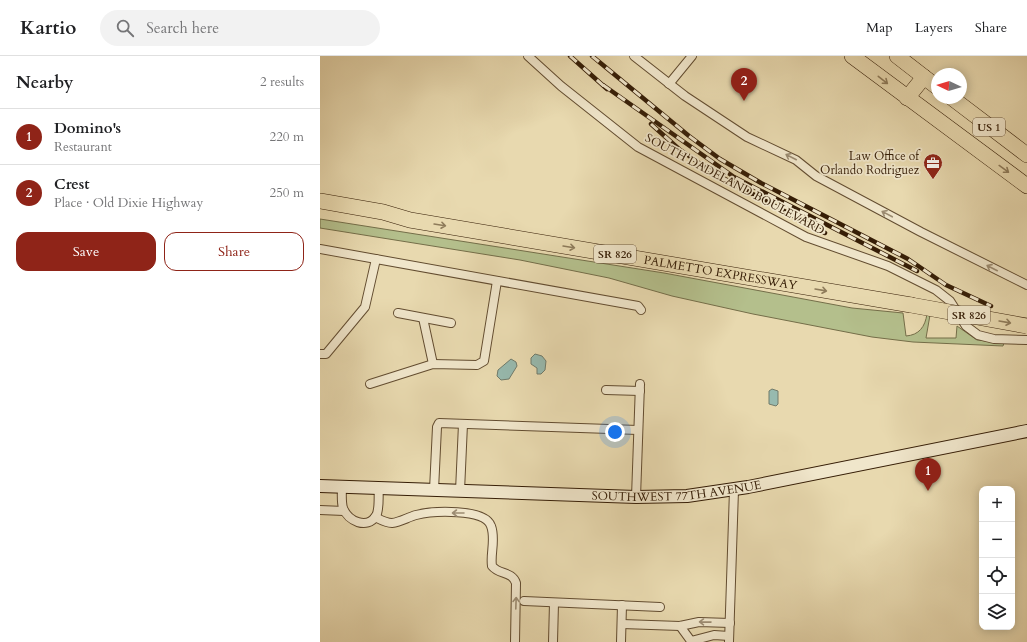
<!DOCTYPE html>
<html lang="en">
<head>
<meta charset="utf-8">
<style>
	body { margin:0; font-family:Cardo,serif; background:#f2f2f2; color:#202124 }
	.controls { position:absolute; right:12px; bottom:12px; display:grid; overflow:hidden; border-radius:8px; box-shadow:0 2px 10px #0003 }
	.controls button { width:36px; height:36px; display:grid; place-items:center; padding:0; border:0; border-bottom:1px solid #e0e0e0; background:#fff; color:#202124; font:20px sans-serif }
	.compass { position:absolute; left:611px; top:12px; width:36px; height:36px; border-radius:50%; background:#fff; box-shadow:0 2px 10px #0003; rotate:274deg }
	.you { position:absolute; left:295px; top:376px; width:14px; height:14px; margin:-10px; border:3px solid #fff; border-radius:50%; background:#1a73e8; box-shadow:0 0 0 6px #1a73e833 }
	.badge { display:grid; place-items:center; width:26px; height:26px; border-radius:50%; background:#8f2418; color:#fff; font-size:13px; font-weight:700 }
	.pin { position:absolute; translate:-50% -33px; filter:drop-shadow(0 1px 2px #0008) }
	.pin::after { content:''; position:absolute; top:21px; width:14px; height:12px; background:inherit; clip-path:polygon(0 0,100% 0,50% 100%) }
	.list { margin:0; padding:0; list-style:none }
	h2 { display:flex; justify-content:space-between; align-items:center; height:52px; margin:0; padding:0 16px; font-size:17px }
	h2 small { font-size:13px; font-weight:400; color:#757577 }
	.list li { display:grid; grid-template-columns:26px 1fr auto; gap:12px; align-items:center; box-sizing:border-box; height:56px; padding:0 16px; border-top:1px solid #e0e0e0 }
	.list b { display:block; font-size:15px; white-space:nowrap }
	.list p { margin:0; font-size:13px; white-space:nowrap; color:#757577 }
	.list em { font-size:13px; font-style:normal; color:#757577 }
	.actions { display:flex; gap:8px; padding:12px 16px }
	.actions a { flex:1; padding:9px 0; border:1px solid #8f2418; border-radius:12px; text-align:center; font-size:14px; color:#8f2418 }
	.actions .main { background:#8f2418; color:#fff }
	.icon { flex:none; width:22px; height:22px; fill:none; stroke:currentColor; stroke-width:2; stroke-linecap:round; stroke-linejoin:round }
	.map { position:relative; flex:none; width:707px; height:586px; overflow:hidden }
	header { display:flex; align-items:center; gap:24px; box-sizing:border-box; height:56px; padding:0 20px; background:#fff; border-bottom:1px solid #e0e0e0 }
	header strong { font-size:19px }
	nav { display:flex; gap:22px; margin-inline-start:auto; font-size:14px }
	.search { width:280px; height:36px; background:#f2f2f2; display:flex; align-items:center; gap:10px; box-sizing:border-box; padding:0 14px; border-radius:22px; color:#757577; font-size:15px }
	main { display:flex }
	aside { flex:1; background:#fff }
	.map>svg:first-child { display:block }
</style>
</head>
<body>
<header>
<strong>Kartio</strong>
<div class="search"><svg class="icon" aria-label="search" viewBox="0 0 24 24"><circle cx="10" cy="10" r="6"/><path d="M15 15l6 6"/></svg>Search here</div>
<nav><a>Map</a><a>Layers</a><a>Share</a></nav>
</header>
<main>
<aside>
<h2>Nearby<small>2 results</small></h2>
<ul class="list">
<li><span class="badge">1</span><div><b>Domino's</b><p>Restaurant</p></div><em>220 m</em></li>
<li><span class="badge">2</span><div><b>Crest</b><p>Place · Old Dixie Highway</p></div><em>250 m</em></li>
</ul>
<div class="actions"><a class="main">Save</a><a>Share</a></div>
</aside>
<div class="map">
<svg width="707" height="586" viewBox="0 0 707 586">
	<rect width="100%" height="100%" fill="#e8d9af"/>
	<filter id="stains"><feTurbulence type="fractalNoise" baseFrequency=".005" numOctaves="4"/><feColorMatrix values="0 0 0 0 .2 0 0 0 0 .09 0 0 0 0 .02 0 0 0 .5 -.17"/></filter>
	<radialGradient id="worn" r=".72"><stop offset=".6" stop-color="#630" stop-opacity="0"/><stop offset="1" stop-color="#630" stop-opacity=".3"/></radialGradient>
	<path fill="#b4bf8c" stroke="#746e49" d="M0 163 344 217 532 252 583 257 586 280C599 279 605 271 607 258L610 259 606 282H636L637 270 657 284 684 287 683 290 593 286 552 281 433 258 352 240 289 222 200 204 0 172Z"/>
	<g fill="#97baaf" stroke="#707b6b">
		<polygon points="215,298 222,300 226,305 225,314 221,318 217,318 217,312 211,308 211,302"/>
		<polygon points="191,303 196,306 197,310 189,323 181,324 177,320 178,314"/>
		<polygon points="452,333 458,335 458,348 456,350 449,348 449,335"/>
	</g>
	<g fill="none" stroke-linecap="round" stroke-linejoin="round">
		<g stroke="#624c30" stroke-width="10">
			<g id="street">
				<polyline points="208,0 241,30 318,91 486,181 568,210 616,234 630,245 646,270 658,279 674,283 707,284"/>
				<polyline points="314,0 365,40 427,81 476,104 496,120 601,176 707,229"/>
				<polyline points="349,28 372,0"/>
				<polyline points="0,193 318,250 321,254"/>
				<polyline points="78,257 131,267"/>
				<polyline points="103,262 113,308"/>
				<polyline points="0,298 6,298 45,251 56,203"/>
				<polyline points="50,328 113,308 157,309 164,305 177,225"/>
				<polyline points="286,334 320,335"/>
				<path d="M22 430C22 437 21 445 23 452 28 465 47 474 56 460 60 453 58 440 59 432"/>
				<polyline points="114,434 117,371 119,367 318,374"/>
				<polyline points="140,435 143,368"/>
				<polyline points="316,441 320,328"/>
				<polyline points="0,454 24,455"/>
				<path d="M55 461C61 464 66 467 72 467 81 466 88 461 96 459 112 455 165 452 171 470 176 483 170 498 172 510 179 519 192 515 196 527L195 586"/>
				<polyline points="204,545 340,551"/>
				<polyline points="302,568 360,570 379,566 410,567"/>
				<polyline points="360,570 371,585 394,579 409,580"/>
				<polyline points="233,586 234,547"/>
				<polyline points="301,586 302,549"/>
				<polyline points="409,586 414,434"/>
			</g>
		</g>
		<g stroke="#351d06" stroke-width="14">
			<g id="secondary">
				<path id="s1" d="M0 430 316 441 367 440 428 431 707 375"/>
			</g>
		</g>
		<g stroke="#351d06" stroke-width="16">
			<g id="highway">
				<polyline points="532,0 707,130"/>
				<polyline points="577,0 617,31"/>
				<polyline points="587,42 604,21"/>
				<polyline points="632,42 707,99"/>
				<path id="s2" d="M0 145 63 156 90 164 591 249"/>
			</g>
		</g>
		<use href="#street" stroke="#f0e6cb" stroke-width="8"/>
		<use href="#secondary" stroke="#f0e6cb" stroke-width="12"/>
		<use href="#highway" stroke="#e8d9af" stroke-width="15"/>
		<g stroke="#351d06" stroke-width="4.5">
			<g id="rail">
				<polyline points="250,0 287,33"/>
				<polyline points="272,0 369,80 400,103 441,127 588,203 626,229 671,250"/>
				<polyline points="283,29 414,121 597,215"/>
				<polyline points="331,68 359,93 392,116 505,177"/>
			</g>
		</g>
		<use href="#rail" stroke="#f0e6cb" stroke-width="3" stroke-dasharray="9" stroke-linecap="butt"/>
		<g stroke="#351d06" stroke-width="16" stroke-linecap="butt">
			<polyline id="highway-bridge" points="591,249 707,270"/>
		</g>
		<use href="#highway-bridge" stroke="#e8d9af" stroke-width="15"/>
	</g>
	<defs><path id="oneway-shaft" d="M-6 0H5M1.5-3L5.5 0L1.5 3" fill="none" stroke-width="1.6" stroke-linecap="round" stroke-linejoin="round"/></defs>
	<g stroke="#8e7b5a">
		<use href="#oneway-shaft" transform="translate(563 24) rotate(38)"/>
		<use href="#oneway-shaft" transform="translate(684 113) rotate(36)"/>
		<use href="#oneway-shaft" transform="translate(120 169) rotate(9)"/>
		<use href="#oneway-shaft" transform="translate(249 191) rotate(9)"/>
		<use href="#oneway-shaft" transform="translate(501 234) rotate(10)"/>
		<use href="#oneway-shaft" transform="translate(685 266) rotate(10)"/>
	</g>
	<g stroke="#9c8c72">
		<use href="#oneway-shaft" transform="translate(471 101) rotate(-153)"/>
		<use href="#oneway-shaft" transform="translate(567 158) rotate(-152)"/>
		<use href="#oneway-shaft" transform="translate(672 212) rotate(-153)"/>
		<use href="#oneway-shaft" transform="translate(138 457) rotate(180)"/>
		<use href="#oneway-shaft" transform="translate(196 547) rotate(-88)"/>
		<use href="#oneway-shaft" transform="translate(385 566) rotate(-179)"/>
	</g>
	<defs>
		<g id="office-pin" transform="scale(1)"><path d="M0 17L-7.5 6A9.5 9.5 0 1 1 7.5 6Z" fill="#8f2418" stroke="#f0e6cb"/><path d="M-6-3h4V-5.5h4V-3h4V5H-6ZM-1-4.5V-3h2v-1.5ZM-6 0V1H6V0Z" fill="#fff"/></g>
	</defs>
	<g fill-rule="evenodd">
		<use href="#office-pin" x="613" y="107"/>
	</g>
	<g text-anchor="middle" stroke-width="3.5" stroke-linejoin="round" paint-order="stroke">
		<g fill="#f0e6cb" stroke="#6d5941" stroke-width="1">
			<rect x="653" y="62" width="32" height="18" rx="3"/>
			<rect x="274" y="189" width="42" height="18" rx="3"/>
			<rect x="628" y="250" width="42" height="18" rx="3"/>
		</g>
		<g font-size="11" font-weight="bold" fill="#351d06">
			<text x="669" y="75">US 1</text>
			<text x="295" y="202">SR 826</text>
			<text x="649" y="263">SR 826</text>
		</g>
		<g font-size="12" fill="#351d06" stroke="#f0e6cb" text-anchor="end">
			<text x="599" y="104">Law Office of<tspan x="599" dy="14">Orlando Rodriguez</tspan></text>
		</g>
		<g font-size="12" fill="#351d06" stroke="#f0e6cb">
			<text transform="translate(415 128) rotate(28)" y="4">SOUTH DADELAND BOULEVARD</text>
			<text dy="4" stroke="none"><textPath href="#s2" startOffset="407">PALMETTO EXPRESSWAY</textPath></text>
			<text dy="4" stroke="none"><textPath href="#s1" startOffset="357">SOUTHWEST 77TH AVENUE</textPath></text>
		</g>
	</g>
	<rect width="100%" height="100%" filter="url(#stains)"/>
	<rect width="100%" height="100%" fill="url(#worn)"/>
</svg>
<div class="controls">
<button>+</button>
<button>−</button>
<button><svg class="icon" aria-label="locate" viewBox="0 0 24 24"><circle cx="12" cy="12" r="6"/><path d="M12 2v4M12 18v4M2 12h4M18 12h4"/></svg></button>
<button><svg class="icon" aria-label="layers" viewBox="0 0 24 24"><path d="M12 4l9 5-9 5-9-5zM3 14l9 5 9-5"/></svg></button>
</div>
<svg class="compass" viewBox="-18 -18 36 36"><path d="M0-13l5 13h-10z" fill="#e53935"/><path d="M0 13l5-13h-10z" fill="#757577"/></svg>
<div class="you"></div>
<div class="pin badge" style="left:608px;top:435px">1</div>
<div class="pin badge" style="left:424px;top:45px">2</div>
</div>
</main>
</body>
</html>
